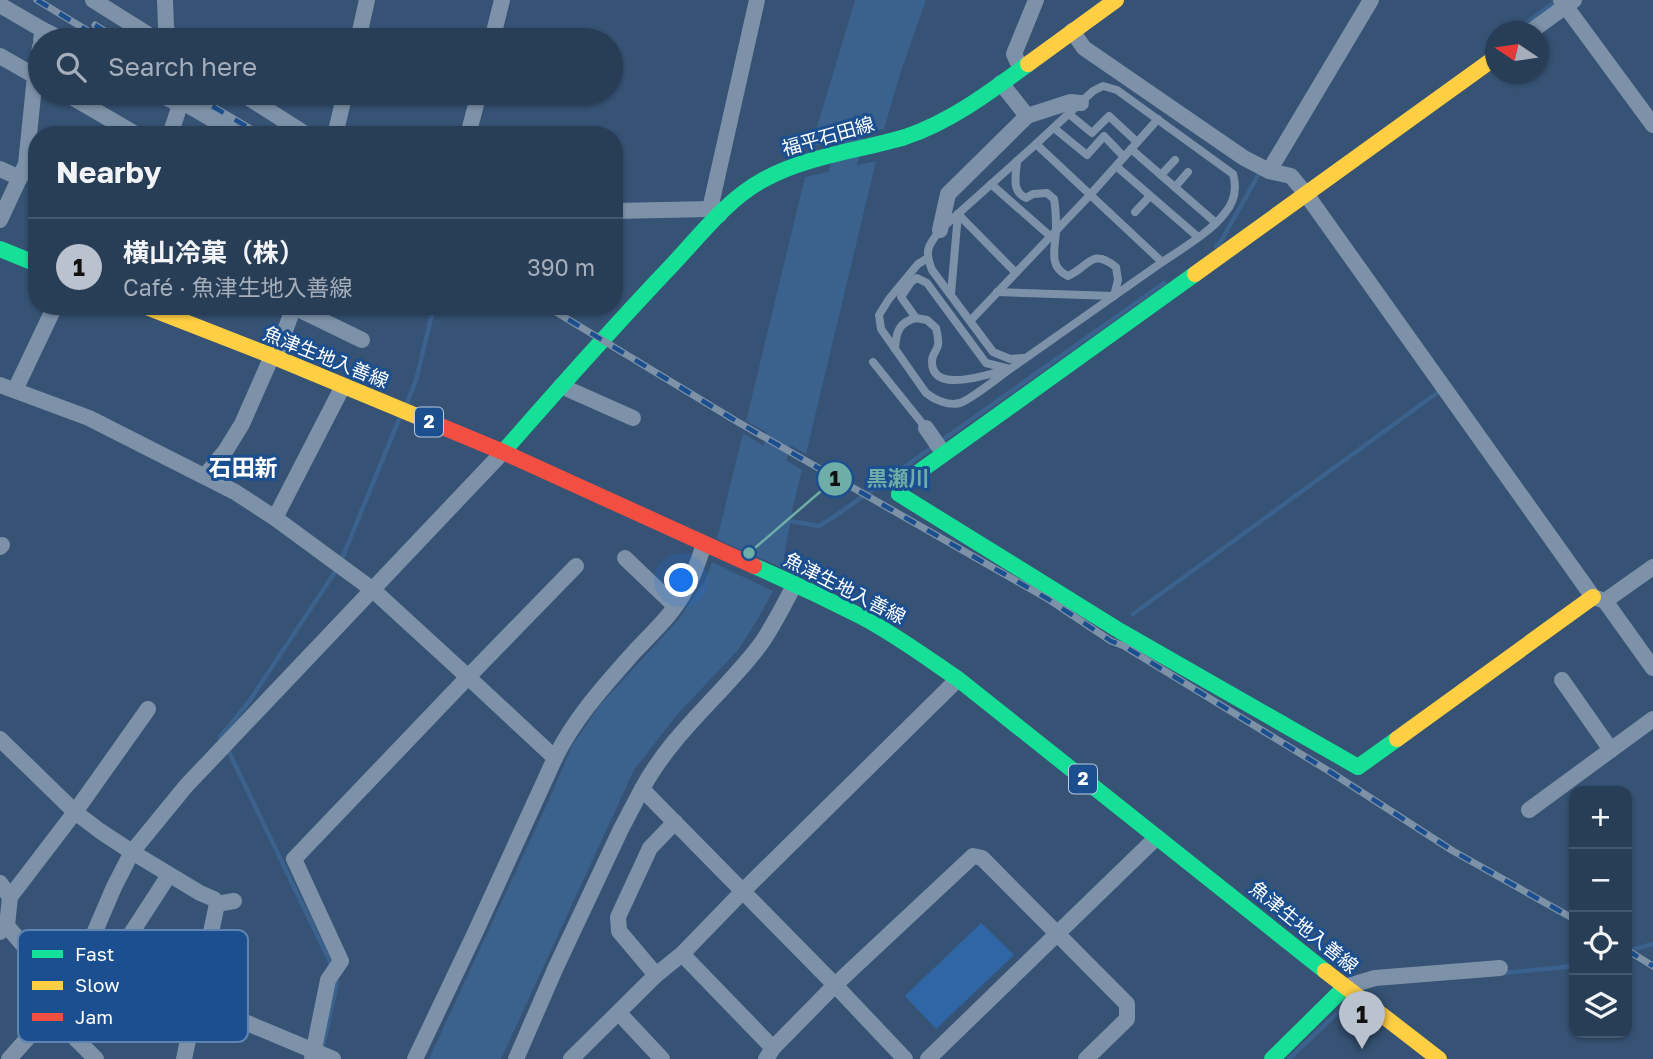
<!DOCTYPE html>
<html lang="en">
<head>
<meta charset="utf-8">
<style>
	body { margin:0; font-family:"Golos Text","Noto Sans JP",sans-serif; background:#344961; color:#f1f3f6 }
	.controls { position:absolute; right:21px; bottom:21px; display:grid; overflow:hidden; border-radius:14px; box-shadow:0 2px 5px #0004 }
	.controls button { width:63px; height:63px; display:grid; place-items:center; padding:0; border:0; border-bottom:2px solid #44576d; background:#283e57; color:#f1f3f6; font:35px sans-serif }
	.compass { position:absolute; left:1485px; top:21px; width:63px; height:63px; border-radius:50%; background:#283e57; box-shadow:0 2px 5px #0004; rotate:283deg }
	.you { position:absolute; left:682px; top:581px; width:24px; height:24px; margin:-18px; border:5px solid #fff; border-radius:50%; background:#1a73e8; box-shadow:0 0 0 10px #1a73e833 }
	.badge { display:grid; place-items:center; width:46px; height:46px; border-radius:50%; background:#b9c2ce; color:#111; font-size:23px; font-weight:700 }
	.pin { position:absolute; translate:-50% -58px; filter:drop-shadow(0 2px 4px #0008) }
	.pin::after { content:''; position:absolute; top:37px; width:24px; height:21px; background:inherit; clip-path:polygon(0 0,100% 0,50% 100%) }
	.list { margin:0; padding:0; list-style:none }
	h2 { display:flex; justify-content:space-between; align-items:center; height:91px; margin:0; padding:0 28px; font-size:30px }
	h2 small { font-size:23px; font-weight:400; color:#a5aeba }
	.list li { display:grid; grid-template-columns:46px 1fr auto; gap:21px; align-items:center; box-sizing:border-box; height:98px; padding:0 28px; border-top:2px solid #44576d }
	.list b { display:block; font-size:26px; white-space:nowrap }
	.list p { margin:0; font-size:23px; white-space:nowrap; color:#a5aeba }
	.list em { font-size:23px; font-style:normal; color:#a5aeba }
	.icon { flex:none; width:38px; height:38px; fill:none; stroke:currentColor; stroke-width:2; stroke-linecap:round; stroke-linejoin:round }
	.map { position:relative; flex:none; width:1653px; height:1059px; overflow:hidden }
	.search { position:absolute; background:#283e57; box-shadow:0 2px 5px #0004; left:28px; top:28px; width:595px; height:77px; display:flex; align-items:center; gap:18px; box-sizing:border-box; padding:0 24px; border-radius:38px; color:#a5aeba; font-size:26px }
	.panel { position:absolute; background:#283e57; box-shadow:0 2px 5px #0004; left:28px; top:126px; width:595px; height:189px; border-radius:28px }
	.map>svg:first-child { display:block }
</style>
</head>
<body>
<div class="map">
<svg width="1653" height="1059" viewBox="0 0 1653 1059">
	<rect width="100%" height="100%" fill="#365274"/>
	<polygon fill="#2f66a5" points="981,923 1014,955 936,1029 905,996"/>
	<g fill="#3b618d">
		<polygon points="855,0 926,0 901,71 884,129 811,147"/>
		<polygon points="876,161 806,454 746,421 805,177"/>
		<polygon points="743,433 802,470 793,507 782,568 717,539"/>
		<polygon points="712,562 773,591 759,617 739,649 677,715 634,770 501,1059 429,1059 546,806 572,746 599,706 678,620 705,581"/>
	</g>
	<g fill="none" stroke-linecap="round" stroke-linejoin="round">
		<g stroke="#3b618d" stroke-width="4.5">
			<polyline points="1514,32 1556,1"/>
			<polyline points="1216,246 1220,243 1260,172"/>
			<polyline points="407,403 416,380 434,306"/>
			<polyline points="784,520 819,526 838,514 1164,283"/>
			<polyline points="341,561 400,417"/>
			<polyline points="1133,614 1441,390"/>
			<polyline points="1627,951 1653,944"/>
			<polyline points="332,966 230,754 220,737 248,703 337,569"/>
			<polyline points="1502,973 1565,967 1574,965"/>
			<polyline points="322,1051 337,983 335,977"/>
			<polyline points="1289,1059 1336,1014 1352,1002"/>
		</g>
		<g stroke="#3b618d" stroke-width="26">
			<polyline points="835,203 850,138 860,105"/>
			<polyline points="766,489 787,404"/>
		</g>
		<g stroke="#7d92a8" stroke-width="8">
			<polyline points="1069,114 1092,133 1109,116 1137,142"/>
			<polyline points="1054,128 1087,155 1104,136 1124,157"/>
			<polyline points="1131,149 1216,223"/>
			<polyline points="1116,166 1198,237"/>
			<polyline points="1161,175 1175,160"/>
			<polyline points="991,184 1050,236"/>
			<polyline points="1175,187 1188,172"/>
			<polyline points="1135,212 1150,196"/>
			<polyline points="958,214 1016,273"/>
			<path d="M928 258 918 264 889 299 879 315 881 329 926 393C935 400 948 406 960 403 972 399 1001 375 1013 367 1061 333 1110 299 1158 265 1178 251 1210 233 1225 213 1235 201 1237 188 1233 174L1117 90 1103 86 1093 91 1036 144 1162 262"/>
			<path d="M917 278 927 283 986 363 1010 369C991 373 931 396 932 361 932 354 937 351 938 345 939 340 937 333 936 328L927 320 916 318 901 297 911 282Z"/>
			<path d="M997 292 1114 296 1118 280 1116 267C1091 247 1089 267 1068 276 1047 267 1056 246 1056 229 1056 219 1056 209 1054 199L1047 193 1033 194 1026 198C1011 191 1016 176 1017 161"/>
			<polyline points="951,294 958,214"/>
			<polyline points="971,320 1090,195 1158,119"/>
			<path d="M895 349C896 332 899 322 916 318"/>
			<path d="M1023 358 1010 359 993 352 932 270C924 250 928 246 940 230L1036 144"/>
			<polyline points="873,362 926,428"/>
		</g>
		<g stroke="#7d92a8" stroke-width="16">
			<polyline points="93,0 152,37 168,38"/>
			<polyline points="165,0 166,27 170,40"/>
			<polyline points="1371,0 1269,171 1291,176 1306,194 1593,597 1605,601 1653,567"/>
			<polyline points="1561,0 1653,125"/>
			<polyline points="0,5 43,30"/>
			<polyline points="1072,31 1084,48 1244,158 1269,171"/>
			<polyline points="1530,32 1574,0"/>
			<polyline points="41,40 43,30 63,40"/>
			<polyline points="358,40 367,0"/>
			<polyline points="492,40 502,0"/>
			<polyline points="40,47 35,76 40,79"/>
			<polyline points="0,56 35,76 26,164 0,220"/>
			<polyline points="1021,69 1014,54 1036,0"/>
			<polyline points="65,93 137,135"/>
			<polyline points="158,93 180,105 170,135"/>
			<polyline points="241,93 307,135"/>
			<polyline points="180,105 186,104 231,130"/>
			<polyline points="1027,116 1070,102 1081,103"/>
			<polyline points="335,135 345,93"/>
			<polyline points="468,135 479,93"/>
			<polyline points="0,169 20,178"/>
			<polyline points="614,211 710,209"/>
			<polyline points="719,215 710,209 757,0"/>
			<polyline points="940,230 948,194 1027,116 1001,83"/>
			<polyline points="294,307 362,340"/>
			<polyline points="275,358 294,306"/>
			<polyline points="0,385 89,418 235,492 275,518 373,590 468,677 576,566"/>
			<polyline points="561,386 633,418"/>
			<polyline points="15,390 55,306"/>
			<polyline points="926,428 944,454"/>
			<polyline points="205,476 226,450 242,424 272,356"/>
			<polyline points="275,518 343,386"/>
			<polyline points="0,547 2,545"/>
			<polyline points="625,558 675,606"/>
			<path d="M795 584C784 604 773 627 760 645 722 695 672 733 642 789L835 985 905 1059"/>
			<polyline points="1605,601 1653,668"/>
			<polyline points="1562,680 1611,750"/>
			<polyline points="0,739 75,812 100,831 132,852 200,893 214,899 217,904"/>
			<polyline points="1529,810 1653,719"/>
			<polyline points="0,883 10,897 7,926 0,932"/>
			<polyline points="10,897 75,812 148,709"/>
			<polyline points="217,904 234,901"/>
			<polyline points="7,926 64,993"/>
			<polyline points="87,950 114,975 148,995 228,1015 333,1059"/>
			<polyline points="682,954 773,1048"/>
			<polyline points="108,969 169,875"/>
			<polyline points="656,975 619,931 618,917 650,848 675,822"/>
			<polyline points="1345,987 1375,978 1500,968"/>
			<polyline points="50,1013 96,1059"/>
			<polyline points="619,1013 662,1059"/>
			<polyline points="9,1059 50,1013 64,993 87,950 114,887 132,852 186,786 503,452"/>
			<polyline points="184,1059 217,904"/>
			<path d="M312 1059 328 980 341 961 294 859 468 677 555 758C575 717 605 685 635 651 653 632 674 613 686 589 694 575 699 560 704 544"/>
			<polyline points="415,1059 475,933 555,758"/>
			<polyline points="516,1059 556,967 621,829 642,789"/>
			<polyline points="571,1059 656,975 682,954 743,891 958,679"/>
			<polyline points="766,1059 773,1048 835,985 973,856 982,858 1127,1004 1127,1019 1086,1059"/>
			<polyline points="928,1059 1157,837"/>
		</g>
		<g stroke="#16e098" stroke-width="16">
			<polyline points="0,249 37,264"/>
			<polyline points="1195,274 902,484 899,494 1120,631 1358,767 1397,739"/>
			<path d="M503 452C559 388 615 325 674 263 701 234 728 199 763 180 806 156 858 151 905 137 950 122 990 92 1028 64"/>
			<path d="M754 566C791 582 827 599 862 617 896 635 927 658 958 679L1325 971"/>
			<polyline points="1272,1059 1345,987"/>
		</g>
		<g stroke="#ffcf43" stroke-width="16">
			<polyline points="1028,64 1116,0"/>
			<polyline points="1195,274 1496,57"/>
			<polyline points="144,306 272,356 438,425"/>
			<polyline points="1397,739 1593,597"/>
			<polyline points="1325,971 1439,1059"/>
		</g>
		<polyline stroke="#f24e42" stroke-width="16" points="438,425 503,452 754,566"/>
		<g stroke="#7e92a7" stroke-width="7">
			<g id="rail">
				<polyline points="37,0 103,40"/>
				<polyline points="95,25 119,40"/>
				<polyline points="190,93 261,135"/>
				<polyline points="546,306 736,421 1048,599 1111,641 1124,646 1332,773 1453,851 1574,919"/>
				<polyline points="1627,950 1653,966"/>
			</g>
		</g>
		<use href="#rail" stroke="#1b4f8f" stroke-width="4.5" stroke-dasharray="13" stroke-linecap="butt"/>
	</g>
	<g text-anchor="middle" stroke-width="6" stroke-linejoin="round" paint-order="stroke">
		<g fill="#1b4f8f" stroke="#bbcadd" stroke-width="2">
			<rect x="415" y="407.5" width="28" height="29" rx="5"/>
			<rect x="1069" y="764.5" width="28" height="29" rx="5"/>
		</g>
		<g font-size="18" font-weight="bold" fill="#fff">
			<text x="429" y="428">2</text>
			<text x="1083" y="785">2</text>
		</g>
		<g font-size="19" fill="#fff" stroke="#1b4f8f">
			<text transform="translate(828 136) rotate(-16)" y="7">福平石田線</text>
			<text transform="translate(326 357) rotate(22)" y="7">魚津生地入善線</text>
			<text transform="translate(845 588) rotate(27)" y="7">魚津生地入善線</text>
			<text transform="translate(1304 927) rotate(39)" y="7">魚津生地入善線</text>
		</g>
		<g font-size="23" font-weight="bold" fill="#fff" stroke="#1b4f8f">
			<text x="243" y="476">石田新</text>
		</g>
	</g>
	<rect x="18" y="930" width="230" height="112" rx="10" fill="#1b4f8f" stroke="#5f84b1" stroke-width="2"/>
	<rect x="32" y="950" width="31" height="8" fill="#16e098"/>
	<rect x="32" y="981" width="31" height="9" fill="#ffcf43"/>
	<rect x="32" y="1013" width="31" height="8" fill="#f24e42"/>
	<g font-size="19" fill="#fff">
		<text x="75" y="961">Fast</text>
		<text x="75" y="992">Slow</text>
		<text x="75" y="1024">Jam</text>
	</g>
	<path fill="none" stroke="#6fada8" stroke-width="2.5" d="M749 553L835 479"/>
	<g fill="#6fada8" stroke="#1b4f8f" stroke-width="2.5">
		<circle cx="749" cy="553" r="7"/>
		<circle cx="835" cy="479" r="18"/>
	</g>
	<g font-size="21" text-anchor="middle" font-weight="bold" fill="#111">
		<text x="835" y="486">1</text>
	</g>
	<g font-size="21" text-anchor="middle" font-weight="bold" fill="#6fada8" stroke="#1b4f8f" stroke-width="6" stroke-linejoin="round" paint-order="stroke">
		<text x="898" y="486">黒瀬川</text>
	</g>
</svg>
<div class="controls">
<button>+</button>
<button>−</button>
<button><svg class="icon" aria-label="locate" viewBox="0 0 24 24"><circle cx="12" cy="12" r="6"/><path d="M12 2v4M12 18v4M2 12h4M18 12h4"/></svg></button>
<button><svg class="icon" aria-label="layers" viewBox="0 0 24 24"><path d="M12 4l9 5-9 5-9-5zM3 14l9 5 9-5"/></svg></button>
</div>
<svg class="compass" viewBox="-18 -18 36 36"><path d="M0-13l5 13h-10z" fill="#e53935"/><path d="M0 13l5-13h-10z" fill="#a5aeba"/></svg>
<div class="you"></div>
<div class="pin badge" style="left:1362px;top:1049px">1</div>
<div class="search"><svg class="icon" aria-label="search" viewBox="0 0 24 24"><circle cx="10" cy="10" r="6"/><path d="M15 15l6 6"/></svg>Search here</div>
<section class="panel">
<h2>Nearby<small></small></h2>
<ul class="list">
<li><span class="badge">1</span><div><b>横山冷菓（株）</b><p>Café · 魚津生地入善線</p></div><em>390 m</em></li>
</ul>
</section>
</div>
</body>
</html>
